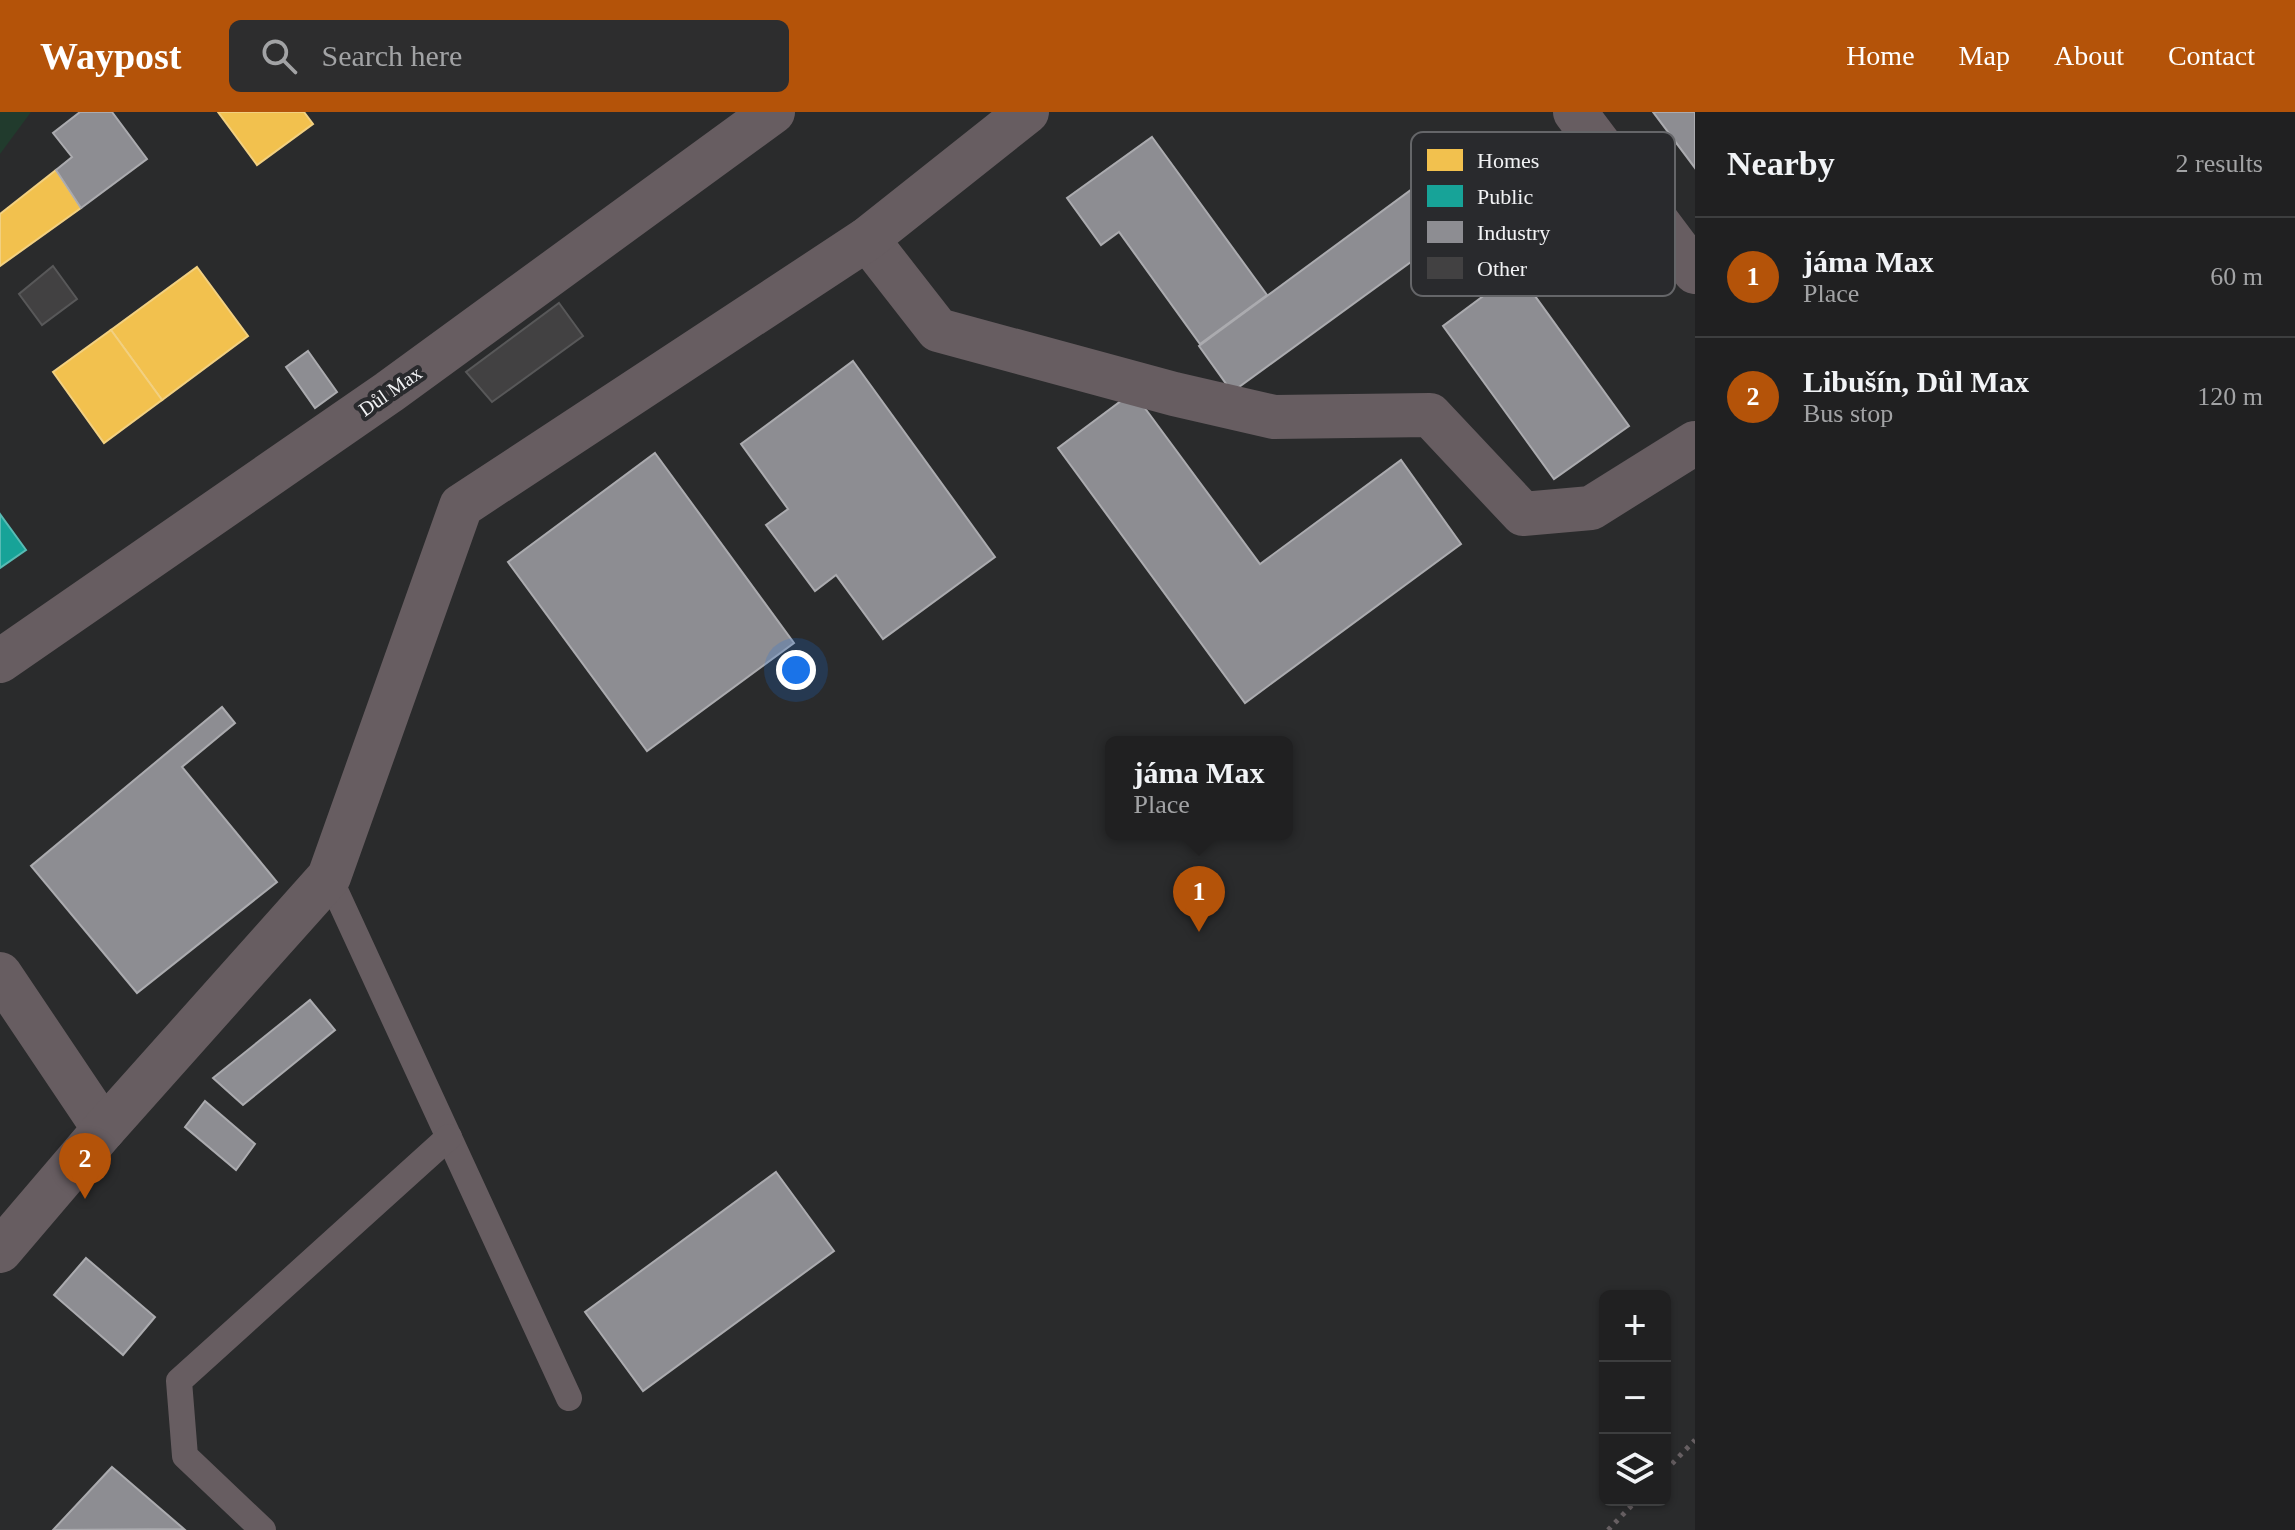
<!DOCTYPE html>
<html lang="en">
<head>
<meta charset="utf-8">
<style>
	body { margin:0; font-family:"Times New Roman",serif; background:#2d2d2e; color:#f1f3f6 }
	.controls { position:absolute; right:24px; bottom:24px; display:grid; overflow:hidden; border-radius:12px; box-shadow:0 2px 6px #0004 }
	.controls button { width:72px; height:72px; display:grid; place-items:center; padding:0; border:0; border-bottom:2px solid #3d3e3f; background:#202021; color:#f1f3f6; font:40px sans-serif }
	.you { position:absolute; left:796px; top:558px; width:28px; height:28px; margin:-20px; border:6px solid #fff; border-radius:50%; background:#1a73e8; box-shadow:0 0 0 12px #1a73e833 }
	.badge { display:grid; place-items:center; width:52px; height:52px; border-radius:50%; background:#b45309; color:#fff; font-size:26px; font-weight:700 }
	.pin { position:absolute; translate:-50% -66px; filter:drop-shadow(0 2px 4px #0008) }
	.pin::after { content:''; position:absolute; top:42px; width:28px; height:24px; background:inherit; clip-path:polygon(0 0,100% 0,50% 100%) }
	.popup { position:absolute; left:1105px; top:624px; width:188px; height:104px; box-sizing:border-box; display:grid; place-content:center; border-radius:12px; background:#202021; filter:drop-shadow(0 2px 6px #0005); font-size:26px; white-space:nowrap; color:#a2a3a5 }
	.popup b { font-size:30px; color:#f1f3f6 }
	.popup::after { content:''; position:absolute; left:50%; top:100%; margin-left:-16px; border:16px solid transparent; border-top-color:#202021 }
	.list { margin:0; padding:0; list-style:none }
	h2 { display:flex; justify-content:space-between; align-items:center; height:104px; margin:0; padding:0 32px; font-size:34px }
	h2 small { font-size:26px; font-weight:400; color:#a2a3a5 }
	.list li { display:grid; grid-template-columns:52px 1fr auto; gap:24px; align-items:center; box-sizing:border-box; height:120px; padding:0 32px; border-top:2px solid #3d3e3f }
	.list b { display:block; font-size:30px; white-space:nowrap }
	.list p { margin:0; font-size:26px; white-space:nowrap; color:#a2a3a5 }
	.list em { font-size:26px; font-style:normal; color:#a2a3a5 }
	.icon { flex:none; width:44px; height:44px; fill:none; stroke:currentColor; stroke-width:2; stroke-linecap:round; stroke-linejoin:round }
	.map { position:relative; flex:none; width:1695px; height:1418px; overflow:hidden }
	header { display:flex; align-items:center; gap:48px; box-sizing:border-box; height:112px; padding:0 40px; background:#b45309; color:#fff }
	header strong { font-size:38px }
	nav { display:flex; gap:44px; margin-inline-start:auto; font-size:28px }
	.search { width:560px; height:72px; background:#2d2d2e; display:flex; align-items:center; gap:20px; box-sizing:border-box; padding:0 28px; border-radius:12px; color:#a2a3a5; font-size:30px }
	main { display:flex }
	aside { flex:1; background:#202021 }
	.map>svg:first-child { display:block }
</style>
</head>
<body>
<header>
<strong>Waypost</strong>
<div class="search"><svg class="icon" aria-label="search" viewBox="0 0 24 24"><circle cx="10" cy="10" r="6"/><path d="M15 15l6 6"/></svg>Search here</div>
<nav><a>Home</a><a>Map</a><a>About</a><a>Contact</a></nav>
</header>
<main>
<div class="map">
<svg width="1695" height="1418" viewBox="0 0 1695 1418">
	<rect width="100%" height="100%" fill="#2a2b2c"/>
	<polygon fill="#213b2d" points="0,0 31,0 0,42"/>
	<g fill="#f2c14e" stroke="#f2d080" stroke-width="2">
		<polygon points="218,0 304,0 313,12 257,53"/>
		<polygon points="56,58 81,96 0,154 0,102"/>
		<polygon points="197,155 248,224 162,288 111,218"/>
		<polygon points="111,218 162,288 104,331 53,260"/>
	</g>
	<polygon fill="#17a398" stroke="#58bbb4" stroke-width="2" points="0,402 26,438 0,456"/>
	<g fill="#8d8d92" stroke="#ababaf" stroke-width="2">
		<polygon points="80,0 112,0 147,47 81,96 56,58 72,45 53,21"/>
		<polygon points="1653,0 1695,0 1695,56"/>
		<polygon points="1152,25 1267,183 1200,232 1119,120 1101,133 1067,86"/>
		<polygon points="1442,55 1477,102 1232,280 1199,234"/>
		<polygon points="1517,159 1629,314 1554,367 1443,214"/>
		<polygon points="308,239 337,280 315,296 286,255"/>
		<polygon points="853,249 995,445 883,527 836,463 815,479 766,413 788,397 741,332"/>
		<polygon points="1133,280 1260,452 1401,348 1461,432 1245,591 1058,336"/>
		<polygon points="655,341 794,531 647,639 508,450"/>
		<polygon points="222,595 235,611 182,655 277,770 137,881 31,754"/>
		<polygon points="310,888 335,918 243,993 213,966"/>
		<polygon points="205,989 255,1032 236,1058 185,1015"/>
		<polygon points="776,1060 834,1139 643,1279 585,1200"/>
		<polygon points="86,1146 155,1205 123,1243 54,1183"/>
		<polygon points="112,1355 184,1417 53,1418"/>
	</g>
	<g fill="#424142" stroke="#585859" stroke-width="2">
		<polygon points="53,154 77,187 42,213 19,182"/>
		<polygon points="559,191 583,224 492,290 466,260"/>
	</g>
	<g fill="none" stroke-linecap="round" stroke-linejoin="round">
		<g stroke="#665f62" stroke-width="5" stroke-dasharray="4 6" stroke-linecap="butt">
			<polyline points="1665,1359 1695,1328"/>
			<polyline points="1608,1418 1637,1388"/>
		</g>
		<g stroke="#675d61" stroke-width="26">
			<polyline points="329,765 569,1286"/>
			<polyline points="263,1418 185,1344 179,1269 449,1025"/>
		</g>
		<g stroke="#675d61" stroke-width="44">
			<polyline points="1575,0 1695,160"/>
			<polyline points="867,127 938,218 1174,282 1274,305 1430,303 1523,402 1591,396 1695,331"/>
			<polyline points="0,549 389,280 773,0"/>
			<polyline points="0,862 104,1017"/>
			<polyline points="0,1139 104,1017 329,765 461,394 867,127 1027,0"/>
		</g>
	</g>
	<g text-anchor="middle" stroke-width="8" stroke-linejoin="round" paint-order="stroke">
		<g font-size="20" fill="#f1f2f4" stroke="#292a2d">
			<text transform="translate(390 279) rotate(-35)" y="7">Důl Max</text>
		</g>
	</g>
	<rect x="1411" y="20" width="264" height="164" rx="12" fill="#292a2d" stroke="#656669" stroke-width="2"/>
	<rect x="1427" y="37" width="36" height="22" fill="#f2c14e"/>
	<rect x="1427" y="73" width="36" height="22" fill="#17a398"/>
	<rect x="1427" y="109" width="36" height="22" fill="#8d8d92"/>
	<rect x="1427" y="145" width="36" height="22" fill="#424142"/>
	<g font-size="22" fill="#f1f2f4">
		<text x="1477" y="56">Homes</text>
		<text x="1477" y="92">Public</text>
		<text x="1477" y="128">Industry</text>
		<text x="1477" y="164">Other</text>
	</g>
</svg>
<div class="controls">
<button>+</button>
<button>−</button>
<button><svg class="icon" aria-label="layers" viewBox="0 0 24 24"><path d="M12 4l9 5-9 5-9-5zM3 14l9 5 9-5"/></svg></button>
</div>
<div class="you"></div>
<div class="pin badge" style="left:1199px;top:820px">1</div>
<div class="popup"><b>jáma Max</b>Place</div>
<div class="pin badge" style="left:85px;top:1087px">2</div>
</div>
<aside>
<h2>Nearby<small>2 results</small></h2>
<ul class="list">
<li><span class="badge">1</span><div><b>jáma Max</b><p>Place</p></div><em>60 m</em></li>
<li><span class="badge">2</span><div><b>Libušín, Důl Max</b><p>Bus stop</p></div><em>120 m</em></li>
</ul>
</aside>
</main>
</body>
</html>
